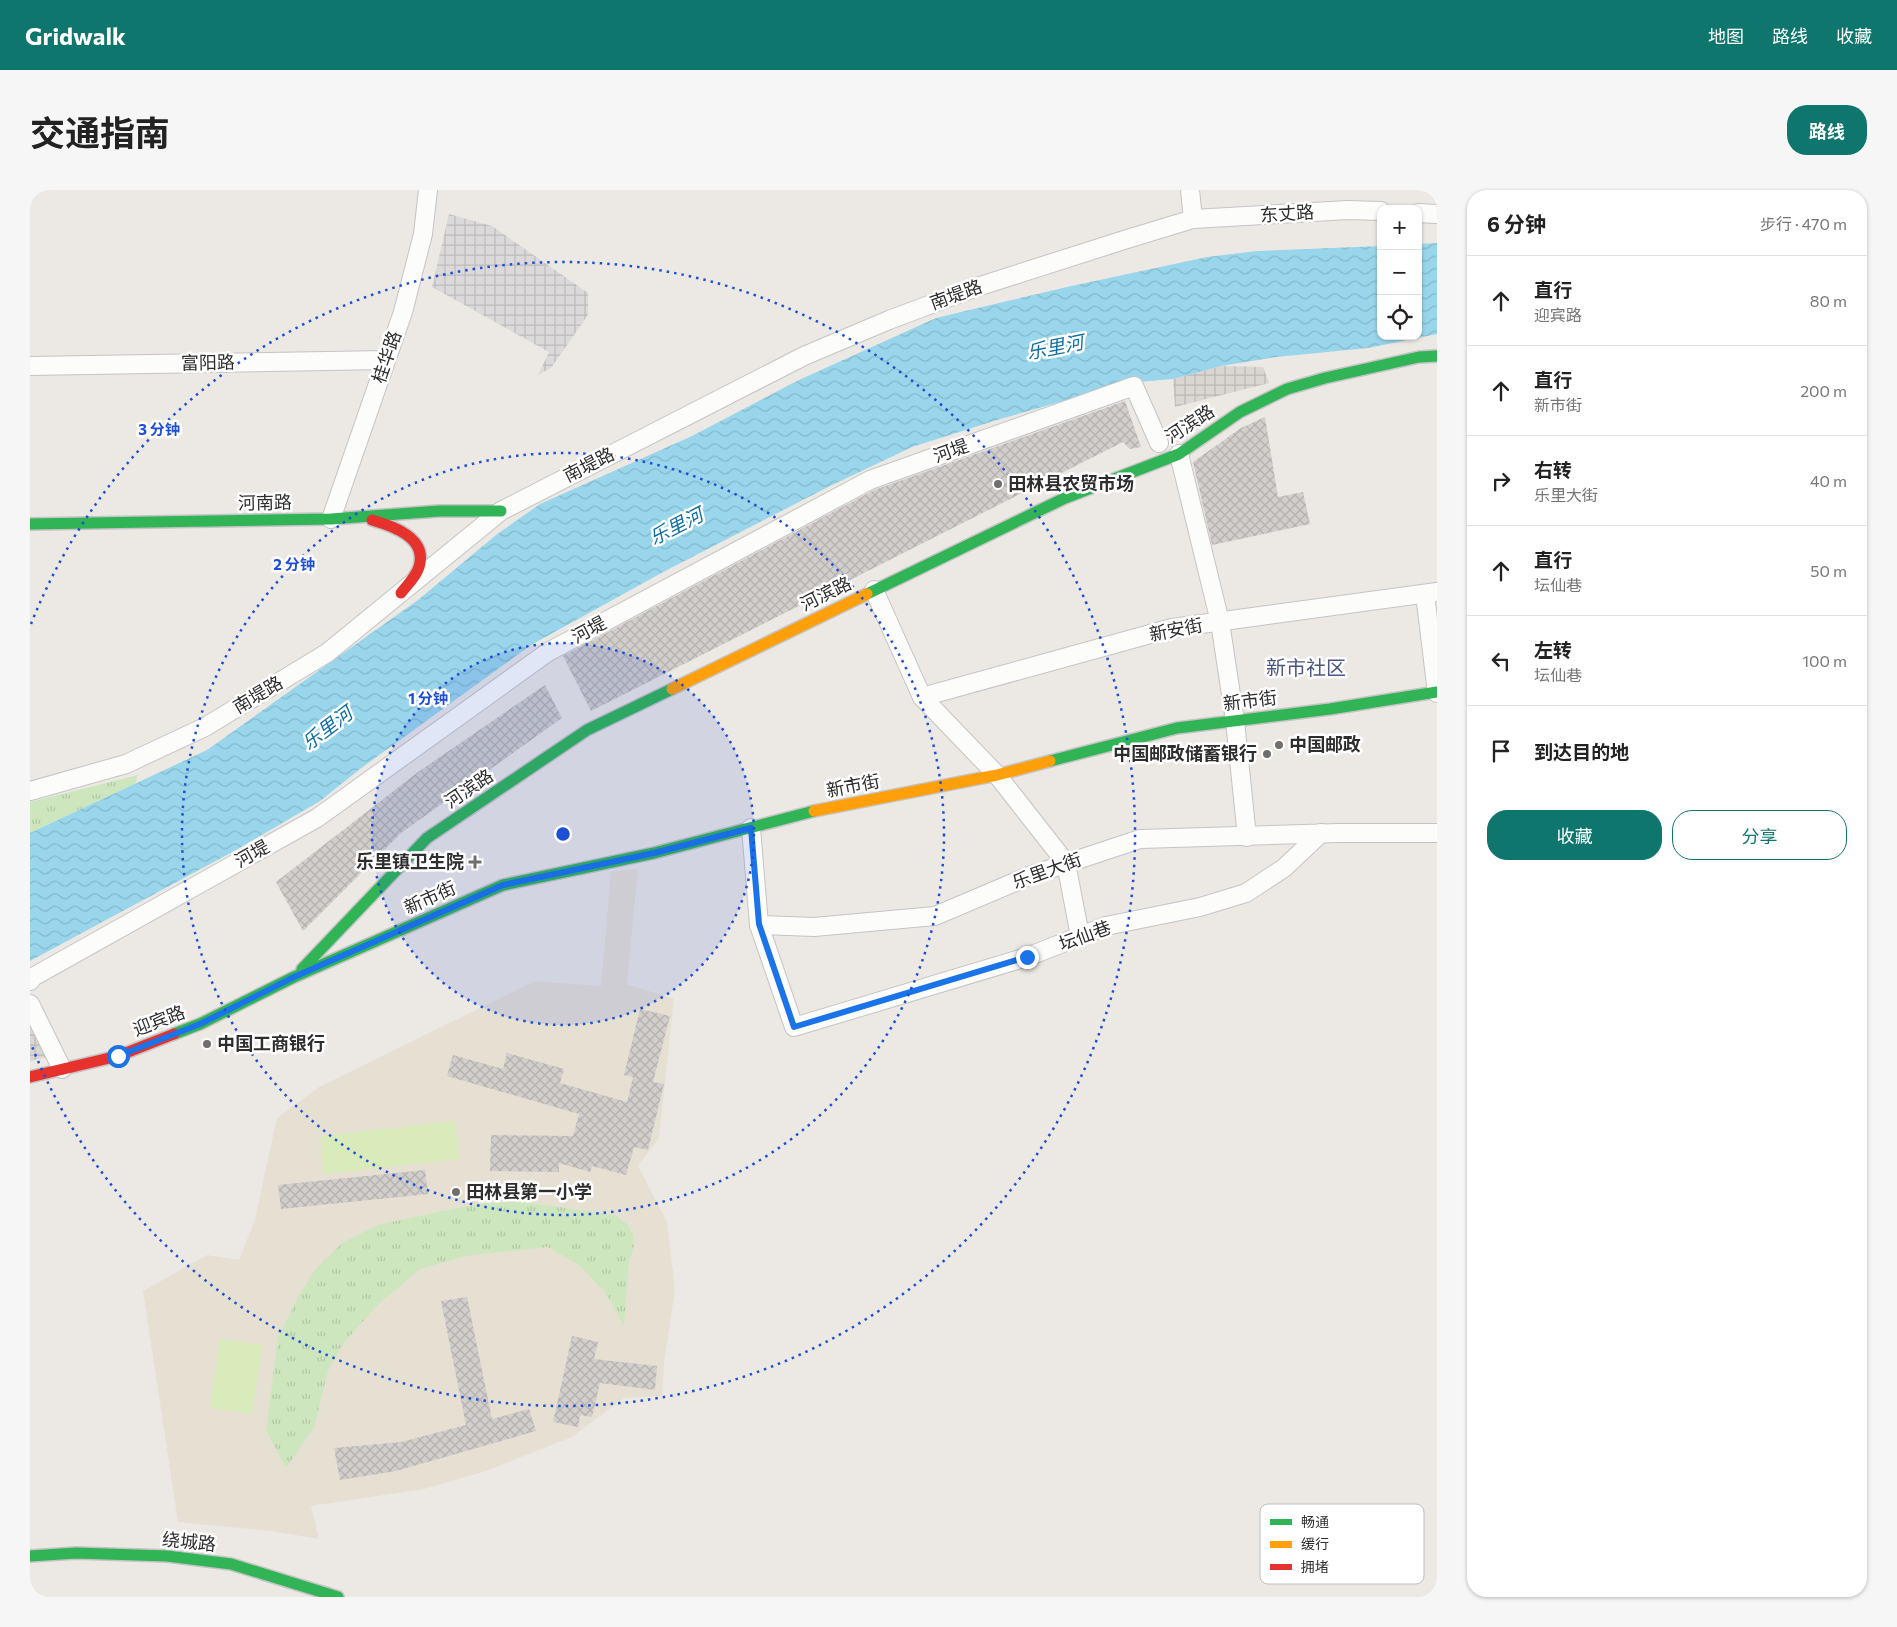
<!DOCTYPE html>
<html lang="zh">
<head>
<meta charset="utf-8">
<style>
	body { margin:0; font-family:Commissioner,"Noto Sans SC",sans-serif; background:#f6f6f6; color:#222 }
	.controls { position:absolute; right:15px; top:15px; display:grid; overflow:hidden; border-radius:10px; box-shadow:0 1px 4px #0004 }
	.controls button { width:45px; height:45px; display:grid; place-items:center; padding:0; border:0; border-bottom:1px solid #e0e0e0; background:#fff; color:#222; font:25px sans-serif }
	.stop { position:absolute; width:15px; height:15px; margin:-11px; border:4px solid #1a73e8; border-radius:50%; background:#fff }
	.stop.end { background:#1a73e8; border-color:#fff; box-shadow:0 1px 5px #0008 }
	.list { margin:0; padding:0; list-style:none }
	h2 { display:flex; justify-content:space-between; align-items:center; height:65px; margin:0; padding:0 20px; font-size:21px }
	h2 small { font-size:16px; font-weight:400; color:#767676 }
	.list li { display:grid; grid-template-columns:32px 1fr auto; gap:15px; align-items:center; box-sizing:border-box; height:90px; padding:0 20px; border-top:1px solid #e0e0e0 }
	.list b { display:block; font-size:19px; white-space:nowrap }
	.list p { margin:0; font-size:16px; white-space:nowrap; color:#767676 }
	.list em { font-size:16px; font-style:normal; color:#767676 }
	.actions { display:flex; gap:10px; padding:15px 20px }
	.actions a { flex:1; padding:11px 0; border:1px solid #0f766e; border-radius:20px; text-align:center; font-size:18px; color:#0f766e }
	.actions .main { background:#0f766e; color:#fff }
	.icon { flex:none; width:28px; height:28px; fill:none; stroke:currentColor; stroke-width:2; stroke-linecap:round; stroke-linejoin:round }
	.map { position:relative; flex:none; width:1407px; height:1407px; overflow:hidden; border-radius:20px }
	header { display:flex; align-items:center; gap:30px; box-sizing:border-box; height:70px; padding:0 25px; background:#0f766e; color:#fff }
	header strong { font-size:24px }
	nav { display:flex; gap:28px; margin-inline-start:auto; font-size:18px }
	.intro { display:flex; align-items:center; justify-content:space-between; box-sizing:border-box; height:120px; padding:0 30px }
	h1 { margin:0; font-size:35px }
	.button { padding:12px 22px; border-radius:20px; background:#0f766e; color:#fff; font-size:18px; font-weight:700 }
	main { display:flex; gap:30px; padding:0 30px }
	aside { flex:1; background:#fff; border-radius:20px; box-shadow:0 1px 4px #0004 }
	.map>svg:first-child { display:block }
</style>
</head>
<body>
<header>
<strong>Gridwalk</strong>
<nav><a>地图</a><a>路线</a><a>收藏</a></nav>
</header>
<div class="intro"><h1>交通指南</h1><a class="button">路线</a></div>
<main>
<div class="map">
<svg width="1407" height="1407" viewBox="0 0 1407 1407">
	<defs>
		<pattern id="industrial-grid" width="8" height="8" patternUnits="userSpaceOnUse" patternTransform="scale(1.25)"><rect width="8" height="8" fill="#dcd9db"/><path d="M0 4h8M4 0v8" fill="none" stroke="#bdbbbc"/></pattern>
		<pattern id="park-tufts" width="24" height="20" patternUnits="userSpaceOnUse" patternTransform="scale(1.25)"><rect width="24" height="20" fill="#cee6be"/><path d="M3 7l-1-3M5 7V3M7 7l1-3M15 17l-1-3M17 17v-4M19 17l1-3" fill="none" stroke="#b1c6a4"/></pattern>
		<pattern id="plaza-grid" width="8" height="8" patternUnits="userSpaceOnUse" patternTransform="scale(1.25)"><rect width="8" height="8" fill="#dad6d2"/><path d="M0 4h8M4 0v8" fill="none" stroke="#bbb8b5"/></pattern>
		<pattern id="water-waves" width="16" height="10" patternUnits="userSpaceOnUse" patternTransform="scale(1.25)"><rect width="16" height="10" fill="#99d6ec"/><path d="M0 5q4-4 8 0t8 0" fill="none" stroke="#84b8cb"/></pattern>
		<pattern id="building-cross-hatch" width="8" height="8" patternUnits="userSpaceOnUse" patternTransform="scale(1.25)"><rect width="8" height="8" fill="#d1cecb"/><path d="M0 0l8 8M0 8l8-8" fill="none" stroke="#b4b1af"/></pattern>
	</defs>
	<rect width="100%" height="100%" fill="#ece8e4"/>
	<polygon fill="url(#industrial-grid)" points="419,24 462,36 558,103 558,125 521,178 508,185 519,162 402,97"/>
	<polygon fill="#e6e0d3" points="608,679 597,794 644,809 629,948 608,976 637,1032 645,1100 634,1173 632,1206 594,1208 542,1247 456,1281 394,1299 281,1316 289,1349 241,1341 148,1332 113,1101 177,1065 209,1070 225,1029 247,928 289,897 505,791 571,796 581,681"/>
	<g fill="url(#park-tufts)">
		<polygon points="108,585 105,594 0,643 0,612"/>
		<polygon points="487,1011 585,1025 597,1034 603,1045 604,1055 599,1075 594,1136 575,1102 549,1075 518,1057 437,1066 390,1079 349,1114 315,1151 298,1181 284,1238 256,1278 236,1240 248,1147 269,1105 284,1081 312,1053 347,1035 447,1014"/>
	</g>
	<g fill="#d9eabb">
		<polygon points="425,931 429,969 294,984 290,946"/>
		<polygon points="190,1149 232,1155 222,1224 180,1218"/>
	</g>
	<g fill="url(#plaza-grid)">
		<polygon points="1191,176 1233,177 1239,193 1145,217 1143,189"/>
		<polygon points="0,824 25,865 0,871"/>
	</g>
	<polygon fill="url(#water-waves)" points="1407,53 1407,144 1338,158 1246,167 1191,176 1143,189 1096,193 967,230 882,257 798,297 635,381 501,455 330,579 290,611 206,660 0,771 0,643 177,560 388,410 466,345 510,314 662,246 769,190 906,128 1037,97 1177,67 1227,61 1351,56 1351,146 1388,146 1388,54"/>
	<g fill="url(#building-cross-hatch)">
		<polygon points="1095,211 1111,257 1100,259 1093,252 561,521 533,466 844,300"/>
		<polygon points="1235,227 1248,307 1273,302 1280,334 1182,355 1163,272 1211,238"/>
		<polygon points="515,495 532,528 371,643 273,741 246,692 388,582"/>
		<polygon points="610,819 640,826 623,892 634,894 618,960 604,957 596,985 562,976 560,982 529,973 529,982 460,981 461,945 543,946 549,924 417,886 423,865 473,879 477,863 534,879 530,893 597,912 603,887 594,885"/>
		<polygon points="395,980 398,1004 251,1019 248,995"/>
		<polygon points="437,1107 462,1229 499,1219 506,1241 366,1281 310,1290 304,1258 371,1252 436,1235 411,1111"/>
		<polygon points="542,1146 568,1152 564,1169 627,1176 625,1200 570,1193 562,1227 550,1225 548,1237 523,1232"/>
	</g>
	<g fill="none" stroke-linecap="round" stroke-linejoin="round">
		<g stroke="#c5c4c5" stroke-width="20">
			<g id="street">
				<polyline points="1160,0 1163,29"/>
				<polyline points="1388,23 1407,24"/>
				<polyline points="0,176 356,170"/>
				<polyline points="1149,264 1190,432 1205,531 1217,647"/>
				<polyline points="301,329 373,122 393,44 398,0"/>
				<polyline points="844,400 892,507 967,585 1036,673 1050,746"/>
				<polyline points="1395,404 1407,503"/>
				<polyline points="892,507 1142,438 1407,402"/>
				<polyline points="0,601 96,574 175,537 297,463 471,321 774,166 859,130 947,97 1094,50 1163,29 1318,20 1351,21"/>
				<polyline points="721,638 729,735 784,737 905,726 999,686 1110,649 1308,643 1407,643"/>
				<polyline points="729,735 764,837 997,767 1076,736 1170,717 1216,703 1254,678 1291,643"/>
				<polyline points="0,791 3,787 287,628 518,462 840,290 1104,196 1129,253"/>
				<polyline points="0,814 32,879"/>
			</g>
		</g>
		<g stroke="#c5c4c5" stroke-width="14">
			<g id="fast">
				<polyline points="0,334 301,329 409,321 471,321"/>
				<polyline points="837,404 1035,308 1149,264 1210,222 1257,199 1295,188 1389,167 1407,166"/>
				<polyline points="1020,571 1147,538 1300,519 1407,502"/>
				<polyline points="272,779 397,648 557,540 642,499"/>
				<polyline points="144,844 170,834 264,787 473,695 624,663 784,621"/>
				<polyline points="0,1366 46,1363 137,1366 201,1374 308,1407"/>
			</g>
		</g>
		<g stroke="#c5c4c5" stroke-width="14">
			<g id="slow">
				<polyline points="642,499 837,404"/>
				<polyline points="784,621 967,585 1020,571"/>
			</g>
		</g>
		<g stroke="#c5c4c5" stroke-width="14">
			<g id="jam">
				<path d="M342 330C363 336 398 348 389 377 386 387 377 395 371 403"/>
				<polyline points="0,887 88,866 144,844"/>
			</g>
		</g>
		<use href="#street" stroke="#fcfcfb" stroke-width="18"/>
		<use href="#fast" stroke="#30b455" stroke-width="11"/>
		<use href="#slow" stroke="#ff9f0a" stroke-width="11"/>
		<use href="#jam" stroke="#e5322d" stroke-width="11"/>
	</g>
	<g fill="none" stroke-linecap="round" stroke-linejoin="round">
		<polyline stroke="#1a73e8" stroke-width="6" points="88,866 170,834 264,787 473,695 624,663 721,638 729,734 764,837 997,767"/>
	</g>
	<circle cx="533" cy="644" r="191" fill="#1d4ed8" fill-opacity=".12"/>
	<g fill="none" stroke="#1d4ed8" stroke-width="2.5" stroke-dasharray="2.5 5">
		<circle cx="533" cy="644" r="191"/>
		<circle cx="533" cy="644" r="381"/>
		<path d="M1 434A572 572 0 1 1 1 854"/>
	</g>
	<g fill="#706f6e" stroke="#fff" stroke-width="2">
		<circle cx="968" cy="294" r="5"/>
		<circle cx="1249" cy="555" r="5"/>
		<circle cx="1237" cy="564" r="5"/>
		<path d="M442.5 664.5h5v5h5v5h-5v5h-5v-5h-5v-5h5z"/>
		<circle cx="177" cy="854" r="5"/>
		<circle cx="426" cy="1002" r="5"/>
	</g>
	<g text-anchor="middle" stroke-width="5" stroke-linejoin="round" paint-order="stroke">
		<g font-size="18" fill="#2e2e2e" stroke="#fff">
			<text transform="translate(1257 24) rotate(-4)" y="6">东丈路</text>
			<text transform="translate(926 105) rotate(-20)" y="6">南堤路</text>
			<text transform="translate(357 167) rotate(-71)" y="6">桂华路</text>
			<text transform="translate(178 173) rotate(-1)" y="6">富阳路</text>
			<text transform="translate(1160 234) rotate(-33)" y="6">河滨路</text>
			<text transform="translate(921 261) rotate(-20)" y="6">河堤</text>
			<text transform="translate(559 275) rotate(-27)" y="6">南堤路</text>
			<text transform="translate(235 313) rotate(-1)" y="6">河南路</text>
			<text transform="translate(796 404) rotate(-26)" y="6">河滨路</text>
			<text transform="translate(559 440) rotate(-28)" y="6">河堤</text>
			<text transform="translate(1146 440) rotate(-11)" y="6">新安街</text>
			<text transform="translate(228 505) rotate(-31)" y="6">南堤路</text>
			<text transform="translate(1220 511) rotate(-7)" y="6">新市街</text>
			<text transform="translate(823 596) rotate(-11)" y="6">新市街</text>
			<text transform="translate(439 599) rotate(-34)" y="6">河滨路</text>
			<text transform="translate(222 664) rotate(-29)" y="6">河堤</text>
			<text transform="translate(1017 681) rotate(-20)" y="6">乐里大街</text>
			<text transform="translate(400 708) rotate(-24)" y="6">新市街</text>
			<text transform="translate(1055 746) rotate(-20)" y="6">坛仙巷</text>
			<text transform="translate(129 831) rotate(-21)" y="6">迎宾路</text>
			<text transform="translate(159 1352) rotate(6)" y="6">绕城路</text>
		</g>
		<g font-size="18" font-weight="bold" fill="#2e2e2e" stroke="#fff" text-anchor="start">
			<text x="978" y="300">田林县农贸市场</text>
			<text x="1259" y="561">中国邮政</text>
			<text x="1227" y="570" text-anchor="end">中国邮政储蓄银行</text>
			<text x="434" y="678" text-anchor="end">乐里镇卫生院</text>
			<text x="187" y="860">中国工商银行</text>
			<text x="436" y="1008">田林县第一小学</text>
		</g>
		<g font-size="19" font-style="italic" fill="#0d6fa3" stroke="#fff">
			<text transform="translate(1025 157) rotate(-11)" y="7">乐里河</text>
			<text transform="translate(646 336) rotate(-27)" y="7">乐里河</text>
			<text transform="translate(297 538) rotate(-37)" y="7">乐里河</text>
		</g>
		<g font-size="20" fill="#4d5680" stroke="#fff">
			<text x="1276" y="485">新市社区</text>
		</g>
	</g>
	<rect x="1230" y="1314" width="164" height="80" rx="8" fill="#fff" stroke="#c0c0c0" stroke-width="1"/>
	<rect x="1240" y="1329" width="22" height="6" fill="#30b455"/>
	<rect x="1240" y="1351" width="22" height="7" fill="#ff9f0a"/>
	<rect x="1240" y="1374" width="22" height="6" fill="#e5322d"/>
	<g font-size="14" fill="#2e2e2e">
		<text x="1271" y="1337">畅通</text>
		<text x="1271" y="1359">缓行</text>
		<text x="1271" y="1382">拥堵</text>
	</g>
	<circle cx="533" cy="644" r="8" fill="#1d4ed8" stroke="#fff" stroke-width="2.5"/>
	<g font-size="15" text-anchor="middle" font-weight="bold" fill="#1d4ed8" stroke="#fff" stroke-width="5" stroke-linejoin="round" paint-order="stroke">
		<text x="129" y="245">3 分钟</text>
		<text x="264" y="380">2 分钟</text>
		<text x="398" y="514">1 分钟</text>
	</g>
</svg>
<div class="controls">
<button>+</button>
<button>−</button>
<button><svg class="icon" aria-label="locate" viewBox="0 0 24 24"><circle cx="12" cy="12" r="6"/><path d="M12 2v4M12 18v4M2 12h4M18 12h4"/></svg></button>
</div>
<div class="stop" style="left:88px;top:866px"></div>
<div class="stop end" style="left:997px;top:767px"></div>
</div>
<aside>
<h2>6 分钟<small>步行 · 470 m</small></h2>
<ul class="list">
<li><svg class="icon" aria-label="ahead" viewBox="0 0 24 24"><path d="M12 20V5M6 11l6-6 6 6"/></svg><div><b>直行</b><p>迎宾路</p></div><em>80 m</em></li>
<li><svg class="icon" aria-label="ahead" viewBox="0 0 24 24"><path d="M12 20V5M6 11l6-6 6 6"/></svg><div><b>直行</b><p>新市街</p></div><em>200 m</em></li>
<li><svg class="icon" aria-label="right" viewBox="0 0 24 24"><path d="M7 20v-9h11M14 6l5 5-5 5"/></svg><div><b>右转</b><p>乐里大街</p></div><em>40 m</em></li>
<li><svg class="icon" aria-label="ahead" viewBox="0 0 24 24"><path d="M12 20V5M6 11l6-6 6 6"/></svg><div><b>直行</b><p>坛仙巷</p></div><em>50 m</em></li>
<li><svg class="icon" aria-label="left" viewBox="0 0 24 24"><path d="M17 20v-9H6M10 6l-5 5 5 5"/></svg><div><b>左转</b><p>坛仙巷</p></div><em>100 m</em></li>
<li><svg class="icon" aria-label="arrive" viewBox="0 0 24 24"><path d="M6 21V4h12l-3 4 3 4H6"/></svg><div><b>到达目的地</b></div></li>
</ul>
<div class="actions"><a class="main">收藏</a><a>分享</a></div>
</aside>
</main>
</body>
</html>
